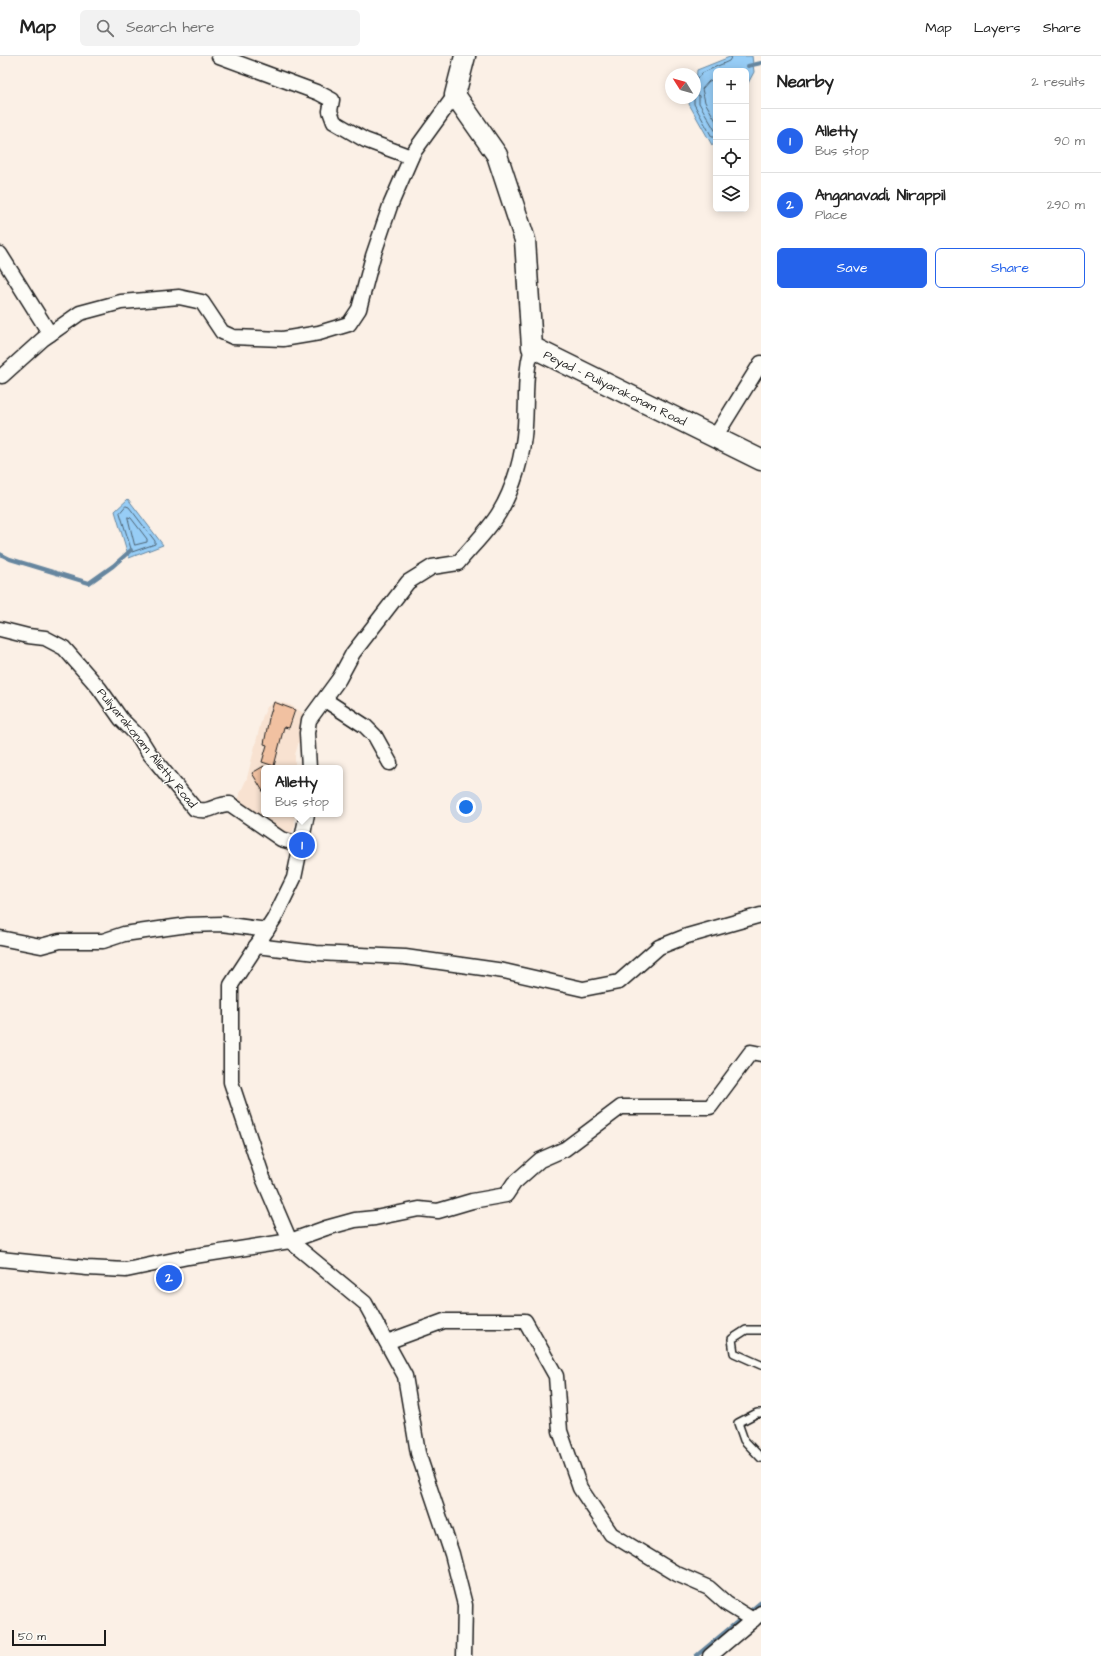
<!DOCTYPE html>
<html lang="en">
<head>
<meta charset="utf-8">
<style>
	body { margin:0; font-family:"Architects Daughter",sans-serif; background:#f2f2f2; color:#222 }
	.controls { position:absolute; right:12px; top:12px; display:grid; overflow:hidden; border-radius:6px; box-shadow:0 2px 10px #0003 }
	.controls button { width:36px; height:36px; display:grid; place-items:center; padding:0; border:0; border-bottom:1px solid #e0e0e0; background:#fff; color:#222; font:20px sans-serif }
	.compass { position:absolute; left:665px; top:12px; width:36px; height:36px; border-radius:50%; background:#fff; box-shadow:0 2px 10px #0003; rotate:307deg }
	.scale { position:absolute; left:12px; bottom:10px; width:94px; box-sizing:border-box; padding-left:4px; border:2px solid #1c1c1c; border-top:0; font-size:11px; line-height:14px; white-space:nowrap; color:#1c1c1c; -webkit-text-stroke:3px #fdfcf7; paint-order:stroke }
	.you { position:absolute; left:466px; top:751px; width:14px; height:14px; margin:-10px; border:3px solid #fff; border-radius:50%; background:#1a73e8; box-shadow:0 0 0 6px #1a73e833 }
	.badge { display:grid; place-items:center; width:26px; height:26px; border-radius:50%; background:#2563eb; color:#fff; font-size:13px; font-weight:700 }
	.pin { position:absolute; translate:-50% -50%; border:2px solid #fff; box-shadow:0 1px 4px #0006 }
	.popup { position:absolute; left:261px; top:709px; width:82px; height:52px; box-sizing:border-box; display:grid; place-content:center; border-radius:6px; background:#fff; filter:drop-shadow(0 1px 3px #0005); font-size:13px; white-space:nowrap; color:#767676 }
	.popup b { font-size:15px; color:#222 }
	.popup::after { content:''; position:absolute; left:50%; top:100%; margin-left:-8px; border:8px solid transparent; border-top-color:#fff }
	.list { margin:0; padding:0; list-style:none }
	h2 { display:flex; justify-content:space-between; align-items:center; height:52px; margin:0; padding:0 16px; font-size:17px }
	h2 small { font-size:13px; font-weight:400; color:#767676 }
	.list li { display:grid; grid-template-columns:26px 1fr auto; gap:12px; align-items:center; box-sizing:border-box; height:64px; padding:0 16px; border-top:1px solid #e0e0e0 }
	.list b { display:block; font-size:15px; white-space:nowrap }
	.list p { margin:0; font-size:13px; white-space:nowrap; color:#767676 }
	.list em { font-size:13px; font-style:normal; color:#767676 }
	.actions { display:flex; gap:8px; padding:12px 16px }
	.actions a { flex:1; padding:9px 0; border:1px solid #2563eb; border-radius:6px; text-align:center; font-size:14px; color:#2563eb }
	.actions .main { background:#2563eb; color:#fff }
	.icon { flex:none; width:22px; height:22px; fill:none; stroke:currentColor; stroke-width:2; stroke-linecap:round; stroke-linejoin:round }
	.map { position:relative; flex:none; width:761px; height:1600px; overflow:hidden }
	header { display:flex; align-items:center; gap:24px; box-sizing:border-box; height:56px; padding:0 20px; background:#fff; border-bottom:1px solid #e0e0e0 }
	header strong { font-size:19px }
	nav { display:flex; gap:22px; margin-inline-start:auto; font-size:14px }
	.search { width:280px; height:36px; background:#f2f2f2; display:flex; align-items:center; gap:10px; box-sizing:border-box; padding:0 14px; border-radius:6px; color:#767676; font-size:15px }
	main { display:flex }
	aside { flex:1; background:#fff }
	.map>svg:first-child { display:block }
</style>
</head>
<body>
<header>
<strong>Map</strong>
<div class="search"><svg class="icon" aria-label="search" viewBox="0 0 24 24"><circle cx="10" cy="10" r="6"/><path d="M15 15l6 6"/></svg>Search here</div>
<nav><a>Map</a><a>Layers</a><a>Share</a></nav>
</header>
<main>
<div class="map">
<svg width="761" height="1600" viewBox="0 0 761 1600">
	<rect width="100%" height="100%" fill="#fbf0e6"/>
	<filter id="ink" filterUnits="userSpaceOnUse"><feTurbulence type="fractalNoise" baseFrequency=".025" numOctaves="2"/><feDisplacementMap in="SourceGraphic" scale="8" xChannelSelector="R" yChannelSelector="G"/><feConvolveMatrix kernelMatrix="1 2 1 2 8 2 1 2 1" color-interpolation-filters="sRGB"/></filter>
	<g filter="url(#ink)">
		<polygon fill="#f8e2d1" points="275,645 290,649 305,658 302,675 295,699 295,712 264,712 264,758 294,758 295,770 289,782 237,744 247,722 262,662 267,651"/>
		<g fill="#97cdf6" stroke="#66869f">
			<polygon points="732,0 752,0 754,16 746,31 746,15 716,15 716,83 712,89 689,48 691,42 695,42 697,14"/>
			<polygon points="128,443 163,489 129,502 115,455"/>
		</g>
		<g fill="none" stroke-linecap="round" stroke-linejoin="round">
			<g stroke="#4d6373" stroke-width="1">
				<polyline points="695,22 699,21 702,17 729,5 732,0"/>
				<polyline points="716,23 709,25 702,33 705,46 716,65"/>
				<polyline points="695,35 699,40 699,47 716,76"/>
				<polyline points="694,42 694,48 712,81 716,81"/>
				<polygon points="126,450 129,451 155,485 155,488 132,496 120,457"/>
				<polygon points="128,461 131,462 147,483 147,486 135,489"/>
			</g>
			<g stroke="#66869f" stroke-width="4">
				<polyline points="748,10 761,7"/>
				<polyline points="0,498 10,503 89,527 113,510 131,494"/>
				<polyline points="696,1600 761,1546"/>
			</g>
		</g>
		<g fill="#f1c1a1" stroke="#1c1c1c">
			<polygon points="274,646 295,654 289,672 284,671 274,710 262,706 267,689 264,688 269,662"/>
			<polygon points="264,710 264,737 252,717"/>
			<polygon points="175,1212 179,1226 162,1230 161,1217"/>
		</g>
		<g fill="none" stroke-linecap="round" stroke-linejoin="round">
			<g stroke="#1c1c1c" stroke-width="10">
				<g id="lane">
					<polyline points="761,1274 746,1274 732,1283 734,1297 761,1309"/>
					<polyline points="761,1357 757,1357 738,1367 744,1384 761,1402"/>
				</g>
			</g>
			<g stroke="#1c1c1c" stroke-width="17">
				<g id="street">
					<polyline points="219,0 319,37 332,44 330,55 334,66 365,84 411,101"/>
					<polyline points="0,198 50,278"/>
					<polyline points="2,320 43,283 80,257 121,246 146,244 179,241 202,246 222,276 233,281 283,283 319,277 349,268 359,253 373,200 390,150 413,97 455,39"/>
					<polyline points="715,381 761,307"/>
					<path d="M0 573 28 580 45 582 64 592 99 632 121 663 139 681 149 697 195 753C211 758 216 747 230 748L281 783 302 789"/>
					<polyline points="325,644 365,670 375,680 390,707"/>
					<path d="M309 712 307 677 309 664 339 623 353 597 408 526 432 511 458 507C471 491 488 475 499 457 514 432 523 400 525 370 527 341 524 320 532 291"/>
					<polyline points="307,758 294,822 274,863 231,929 231,1026 263,1122 290,1185 365,1247 405,1320 418,1397 452,1498 465,1549 464,1600"/>
					<polyline points="0,882 41,890 60,885 103,885 124,878 188,869 222,868 267,874"/>
					<polyline points="256,890 316,897 405,901 504,915 583,933 619,926 659,891 687,880 761,859"/>
					<polyline points="0,1203 87,1212 126,1214 188,1201 290,1185 326,1172 355,1164 375,1162 419,1153 438,1155 472,1145 506,1139 514,1127 540,1104 565,1093 621,1051 710,1051 751,996 761,998"/>
					<polyline points="387,1286 444,1265 525,1265 556,1320 560,1375 580,1432 611,1478 677,1518 709,1532 727,1548 753,1564"/>
					<polyline points="710,1600 761,1557"/>
				</g>
			</g>
			<g stroke="#1c1c1c" stroke-width="23">
				<polyline id="secondary" points="465,0 455,39 497,99 525,184 532,291 761,404"/>
			</g>
			<use href="#lane" stroke="#fdfcf7" stroke-width="7"/>
			<use href="#street" stroke="#fdfcf7" stroke-width="14"/>
			<use href="#secondary" stroke="#fdfcf7" stroke-width="20"/>
		</g>
	</g>
	<g text-anchor="middle" stroke-width="3" stroke-linejoin="round" paint-order="stroke">
		<g font-size="12" fill="#1c1c1c" stroke="#fdfcf7">
			<text transform="translate(615 332) rotate(26)" y="4">Peyad - Puliyarakonam Road</text>
			<text transform="translate(147 692) rotate(51)" y="4">Puliyarakonam Alletty Road</text>
		</g>
	</g>
</svg>
<div class="controls">
<button>+</button>
<button>−</button>
<button><svg class="icon" aria-label="locate" viewBox="0 0 24 24"><circle cx="12" cy="12" r="6"/><path d="M12 2v4M12 18v4M2 12h4M18 12h4"/></svg></button>
<button><svg class="icon" aria-label="layers" viewBox="0 0 24 24"><path d="M12 4l9 5-9 5-9-5zM3 14l9 5 9-5"/></svg></button>
</div>
<svg class="compass" viewBox="-18 -18 36 36"><path d="M0-13l5 13h-10z" fill="#e53935"/><path d="M0 13l5-13h-10z" fill="#767676"/></svg>
<div class="scale">50 m</div>
<div class="you"></div>
<div class="pin badge" style="left:302px;top:789px">1</div>
<div class="popup"><b>Alletty</b>Bus stop</div>
<div class="pin badge" style="left:169px;top:1222px">2</div>
</div>
<aside>
<h2>Nearby<small>2 results</small></h2>
<ul class="list">
<li><span class="badge">1</span><div><b>Alletty</b><p>Bus stop</p></div><em>90 m</em></li>
<li><span class="badge">2</span><div><b>Anganavadi, Nirappil</b><p>Place</p></div><em>290 m</em></li>
</ul>
<div class="actions"><a class="main">Save</a><a>Share</a></div>
</aside>
</main>
</body>
</html>
